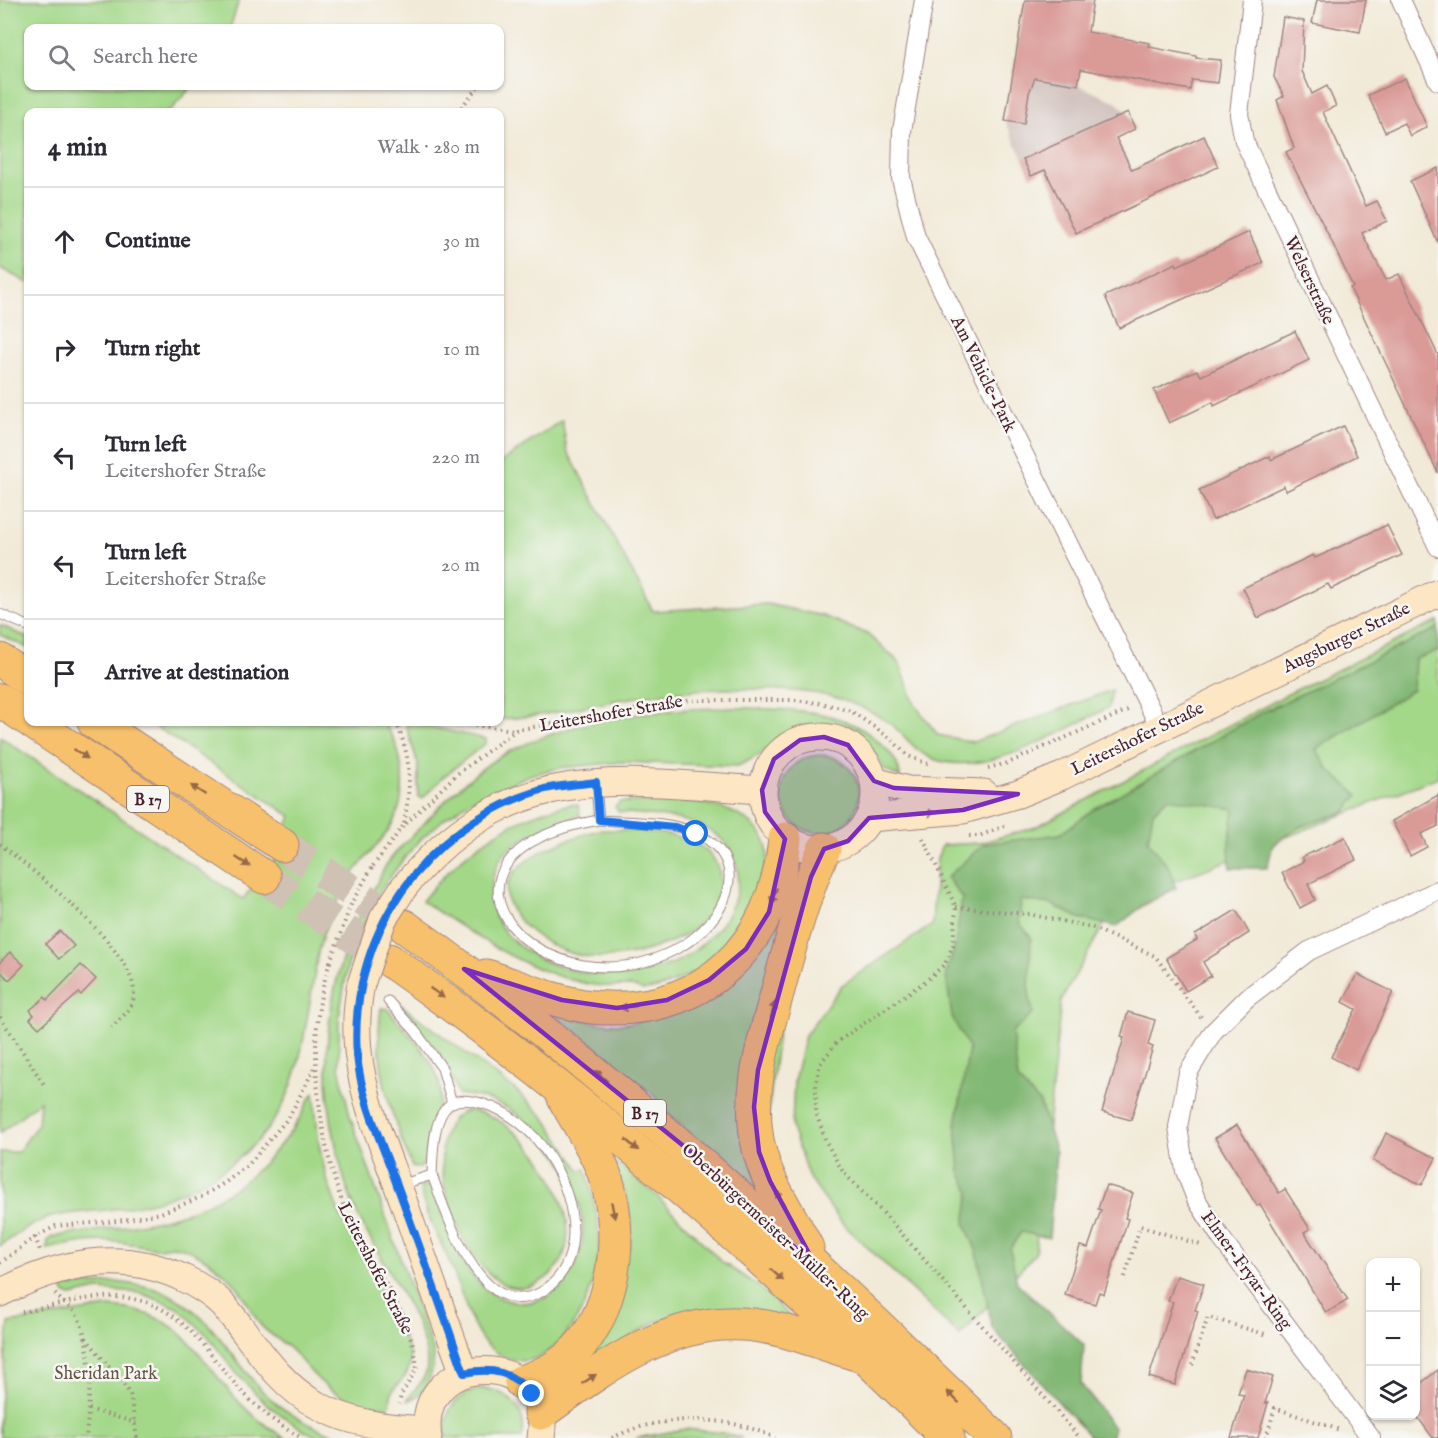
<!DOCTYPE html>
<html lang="en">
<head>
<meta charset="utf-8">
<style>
	body { margin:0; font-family:"IM FELL English",serif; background:#f7f7f7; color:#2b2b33 }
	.controls { position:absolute; right:18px; bottom:18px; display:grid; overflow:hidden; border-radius:12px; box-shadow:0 2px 4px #0004 }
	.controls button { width:54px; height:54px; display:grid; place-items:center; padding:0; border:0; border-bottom:2px solid #e1e1e2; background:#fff; color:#2b2b33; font:30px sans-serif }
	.stop { position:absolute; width:18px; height:18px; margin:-14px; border:4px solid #1a73e8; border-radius:50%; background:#fff }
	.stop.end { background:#1a73e8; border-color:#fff; box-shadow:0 2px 6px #0008 }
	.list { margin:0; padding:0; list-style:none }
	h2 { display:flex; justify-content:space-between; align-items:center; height:78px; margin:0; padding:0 24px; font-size:26px }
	h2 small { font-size:20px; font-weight:400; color:#7c7c81 }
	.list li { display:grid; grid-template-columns:39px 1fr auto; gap:18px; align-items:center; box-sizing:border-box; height:108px; padding:0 24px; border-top:2px solid #e1e1e2 }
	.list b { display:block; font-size:22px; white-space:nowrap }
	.list p { margin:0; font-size:20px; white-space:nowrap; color:#7c7c81 }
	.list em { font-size:20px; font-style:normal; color:#7c7c81 }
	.icon { flex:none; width:33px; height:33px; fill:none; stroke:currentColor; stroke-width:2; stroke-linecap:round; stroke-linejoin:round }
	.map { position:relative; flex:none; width:1438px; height:1438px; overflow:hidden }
	.search { position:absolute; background:#fff; box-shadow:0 2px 4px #0004; left:24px; top:24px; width:480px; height:66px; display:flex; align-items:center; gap:15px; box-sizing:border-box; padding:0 21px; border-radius:12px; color:#7c7c81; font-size:22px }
	.panel { position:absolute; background:#fff; box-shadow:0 2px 4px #0004; left:24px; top:108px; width:480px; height:618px; border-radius:12px }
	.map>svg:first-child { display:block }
</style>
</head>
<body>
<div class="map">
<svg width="1438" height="1438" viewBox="0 0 1438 1438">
	<rect width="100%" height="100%" fill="#f6f6f2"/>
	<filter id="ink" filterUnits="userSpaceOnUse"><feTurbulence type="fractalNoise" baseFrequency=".0167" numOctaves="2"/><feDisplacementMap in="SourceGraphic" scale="12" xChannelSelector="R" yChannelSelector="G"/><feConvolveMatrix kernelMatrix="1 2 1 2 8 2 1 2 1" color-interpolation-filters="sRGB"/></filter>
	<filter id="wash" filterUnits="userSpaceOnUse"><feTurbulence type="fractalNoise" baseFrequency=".008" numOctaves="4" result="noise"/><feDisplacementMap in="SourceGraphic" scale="24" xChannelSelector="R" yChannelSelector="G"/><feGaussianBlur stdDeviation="1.35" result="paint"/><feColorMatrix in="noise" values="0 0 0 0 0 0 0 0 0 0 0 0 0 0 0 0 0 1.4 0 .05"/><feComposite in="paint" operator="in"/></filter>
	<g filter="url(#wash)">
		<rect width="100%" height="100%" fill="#f2ead8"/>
		<polygon fill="#d0c0bc" points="1025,0 1093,0 1078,85 1114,101 1128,112 1135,129 1031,176 1005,121"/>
		<g fill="#a3d888" stroke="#767c5a" stroke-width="1.5">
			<polygon points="0,0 239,0 230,28 28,28 28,86 192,86 169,112 28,112 28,283 0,268"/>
			<path d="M562 420 567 450 653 611 767 604 823 616 867 634 899 662 915 705 938 735 973 742 1112 690 1109 707C1063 731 984 780 931 758 914 751 904 733 889 723 842 691 802 690 747 689 696 687 647 694 598 704 565 710 533 718 500 719V463Z"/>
			<polygon points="1438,621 1438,777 1115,905 1061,1001 1035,1254 960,1336 841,1222 809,1178 792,1128 794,1081 805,1035 842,985 932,925 937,859 942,845 980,843 1036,827 1290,693"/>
			<polygon points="0,625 28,638 28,648 0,635"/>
			<path d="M745 708C793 710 843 708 880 743 891 754 899 761 900 778L884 769 871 749 848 732 831 726H801L779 737 760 755 738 766 622 762 559 768 530 775 472 800 444 819 422 838 402 861 375 898 348 965 339 1016V1067L350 1116 434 1354C433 1374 428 1394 407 1401 412 1391 423 1384 426 1372 436 1334 371 1248 356 1211 346 1190 341 1167 336 1145 319 1072 326 995 354 926 362 907 375 888 383 871 391 854 416 833 429 818 452 793 478 768 508 752 579 717 667 707 745 708Z"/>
			<path d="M148 722H382C400 741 405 773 401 799 396 831 371 849 353 874 343 889 335 906 328 922 318 943 316 966 312 989 299 1066 295 1121 224 1169 190 1192 155 1205 114 1209 92 1212 69 1212 47 1218 30 1224 15 1236 0 1246V1152H18L38 1124 40 1101 0 1133V737L243 899 274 861 291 816Z"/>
			<polygon points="412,723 486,739 486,743 443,777 422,799 418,796 418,764 406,725"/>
			<circle cx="820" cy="794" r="39"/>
			<path d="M620 802C659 801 711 796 745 819 782 844 765 870 753 903 749 913 746 928 739 936 721 959 675 987 646 990 641 991 635 986 629 986 620 986 611 987 602 986 536 978 476 937 422 901 460 853 511 815 572 804L578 805 580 815C553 827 532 829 508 850 499 857 494 872 492 882 481 939 550 972 598 974 620 975 644 972 666 966 685 960 703 945 717 929 744 899 750 852 707 829 682 816 647 815 619 812L615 807Z"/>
			<path d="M600 830C641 830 730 829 719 891 715 910 700 927 683 936 655 950 623 959 591 957 567 955 543 943 526 927 467 872 558 841 600 830Z"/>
			<polygon points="799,863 802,864 794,891 760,1188 756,1191 752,1190 656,1103 658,1099 553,1013 599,1023 620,1024 636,1022 679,1007"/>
			<path d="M398 1003 517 1091 545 1118 580 1170 586 1169C593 1195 600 1222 599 1250 596 1302 545 1401 485 1343 471 1329 460 1287 452 1268 442 1242 424 1215 420 1187L425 1185 431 1187C447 1216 453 1256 477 1281 519 1325 576 1297 582 1241 589 1176 526 1094 459 1095L444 1059Z"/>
			<path d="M381 1008 388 1009C407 1035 444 1063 440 1098 439 1110 433 1123 429 1134 426 1147 429 1159 420 1168L412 1167C391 1115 373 1064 381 1008Z"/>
			<path d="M314 1093 319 1145 327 1180 339 1213 394 1313 410 1355V1365L406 1375 392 1391 389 1407C363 1405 336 1398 318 1379 308 1370 300 1358 290 1349 281 1340 266 1333 259 1323 248 1306 241 1287 225 1274 213 1263 190 1247 173 1246 167 1246 161 1249 155 1248 108 1239 95 1238 47 1249L48 1240 52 1237C129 1224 204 1226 264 1163 276 1150 289 1136 298 1121 304 1112 307 1100 314 1093Z"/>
			<path d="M470 1110C535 1118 614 1249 534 1285 468 1314 403 1122 470 1110Z"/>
			<polygon points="614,1161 656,1195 723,1263 757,1285 792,1318 688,1314 655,1322 612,1349 556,1380 630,1246 629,1205"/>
			<path d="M117 1282C133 1284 150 1286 166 1293 206 1311 228 1351 255 1383 276 1409 313 1429 345 1438H321L303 1430 266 1404 237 1374 207 1335 178 1308 141 1293 98 1290 71 1296 64 1293 62 1287Z"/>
			<path d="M108 1307C187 1311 196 1359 244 1407 256 1419 271 1429 285 1438H0V1407L9 1323Z"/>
			<path d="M482 1388C509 1391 528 1410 522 1438H446C442 1411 456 1395 482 1388Z"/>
			<polygon points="686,1429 723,1433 742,1438 636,1438"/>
		</g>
		<polygon fill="#82b874" stroke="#666c50" stroke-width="1.5" points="1438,628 1438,651 1415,659 1413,690 1316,749 1330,771 1358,795 1345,812 1299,827 1273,845 1267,868 1230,868 1229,843 1234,809 1168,798 1153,812 1148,841 1168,866 1176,888 1144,905 1116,927 1079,918 1051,904 1021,900 1019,923 1031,937 1029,992 1033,1014 1012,1032 1018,1080 1040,1103 1056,1152 1049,1238 1021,1232 1010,1249 1017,1283 1084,1345 1081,1384 1114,1428 1111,1438 1091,1438 992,1328 977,1252 965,1224 970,1192 960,1172 956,1124 969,1049 952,1017 946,975 955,946 962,898 947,877 984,844 1060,834 1094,809 1259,714"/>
		<g id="blocks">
			<g fill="#da9a96">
				<polygon points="1025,0 1093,0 1088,32 1150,43 1149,47 1196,56 1196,58 1221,60 1218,83 1192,80 1190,90 1081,69 1078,85 1035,78 1029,93 1024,124 1005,121"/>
				<polygon points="1317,0 1366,0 1360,32 1312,23"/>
				<polygon points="1283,17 1304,21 1302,71 1312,94 1327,86 1336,106 1323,112 1366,206 1377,201 1387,221 1362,233 1386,280 1399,274 1438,355 1438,473 1350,288 1353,287 1332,242 1286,152 1294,148 1277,100 1284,96 1274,77"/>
				<polygon points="1405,78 1427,127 1410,136 1404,123 1385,132 1368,95"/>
				<polygon points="1128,112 1135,129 1116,138 1132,170 1204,136 1218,167 1076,233 1045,170 1031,176 1023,159"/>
				<polygon points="1438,168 1438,243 1410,181"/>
				<polygon points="1249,232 1263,263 1119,328 1105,296 1176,263 1177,266"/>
				<polygon points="1295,331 1309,360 1214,406 1213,402 1169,423 1154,390 1197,370 1201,376"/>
				<polygon points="1343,426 1357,456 1286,491 1284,486 1213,520 1199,490 1270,456 1271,460"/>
				<polygon points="1387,525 1402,555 1331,589 1328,584 1258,618 1243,588 1313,555 1315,558"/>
				<polygon points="1438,795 1438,826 1421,834 1427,847 1410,856 1392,821"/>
				<polygon points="1345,837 1356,860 1308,884 1315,900 1300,908 1282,873 1304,861 1302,857"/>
				<polygon points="1236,910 1249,933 1203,962 1211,976 1186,991 1166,958 1197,940 1195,935"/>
				<polygon points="60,931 74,946 59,959 45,944"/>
				<polygon points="10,952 24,965 9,980 0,971 0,962"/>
				<polygon points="81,965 96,979 81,995 79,993 39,1028 30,1019 34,1015 30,1010 45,997 47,1000"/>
				<polygon points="1357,974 1393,992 1356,1070 1331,1057 1356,1009 1343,1002"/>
				<polygon points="1128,1012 1155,1020 1148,1045 1153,1047 1131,1120 1102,1112 1124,1038 1121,1037"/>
				<polygon points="1237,1125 1279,1193 1285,1189 1310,1229 1304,1232 1348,1300 1326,1313 1260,1204 1257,1206 1215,1138"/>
				<polygon points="1386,1133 1436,1158 1422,1185 1373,1161"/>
				<polygon points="1106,1185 1133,1193 1125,1218 1128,1219 1104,1294 1099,1292 1095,1304 1065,1295 1080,1246 1088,1248 1101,1210 1098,1209"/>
				<polygon points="1177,1276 1204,1284 1195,1310 1198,1311 1175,1385 1149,1377 1173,1302 1168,1301"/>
				<polygon points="1246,1369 1273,1377 1265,1403 1268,1403 1258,1438 1231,1438 1244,1395 1238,1394"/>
				<polygon points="1438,1370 1438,1438 1433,1438 1416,1415 1416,1387"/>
			</g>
		</g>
	</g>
	<g filter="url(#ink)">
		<use href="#blocks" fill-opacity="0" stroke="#9e8482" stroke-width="1.5"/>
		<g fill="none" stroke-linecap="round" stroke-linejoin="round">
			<g stroke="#d0c1b5" stroke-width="33" stroke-dasharray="33 16" stroke-linecap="butt">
				<polyline points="282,845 404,926"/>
				<polyline points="264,877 389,960"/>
			</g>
			<g stroke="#9e8482" stroke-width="11">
				<g id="lane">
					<polyline points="0,614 28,626"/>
					<path d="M596 787 599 820C393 855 545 1024 680 947 723 923 756 863 698 834 669 820 630 822 599 820"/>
					<polyline points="388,1001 416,1032 442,1068 452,1103"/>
					<path d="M400 1185 432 1175C447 1215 483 1332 546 1289 564 1276 572 1257 573 1234 574 1181 536 1120 484 1104 475 1101 461 1098 452 1103 432 1114 433 1156 432 1175"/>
				</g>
			</g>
			<g stroke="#9e8482" stroke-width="20">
				<g id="street">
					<polyline points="924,0 902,131 901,178 916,237 1159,726"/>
					<polyline points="1252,0 1239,114 1244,141 1438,547"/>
					<polyline points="1401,0 1438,81"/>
					<polyline points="1371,1438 1221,1238 1196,1199 1185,1171 1178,1127 1188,1073 1213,1032 1247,998 1309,951 1438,890"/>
				</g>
			</g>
			<g stroke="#9e8482" stroke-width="29">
				<g id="secondary">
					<circle cx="819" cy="793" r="56"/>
					<polyline points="874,781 908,790 984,793"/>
					<polyline points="869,818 963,810 1018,794 1062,776 1438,593"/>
					<path d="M404 887C509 759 614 780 762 790"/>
					<path d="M361 984C345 1064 377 1127 403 1200 423 1258 443 1316 464 1373"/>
					<path d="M0 1293C59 1263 120 1248 183 1278 196 1284 214 1295 224 1306 253 1340 276 1383 317 1405 351 1424 389 1428 427 1430"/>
					<path d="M428 1438C414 1348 555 1348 541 1438"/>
				</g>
			</g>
			<g stroke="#9e8482" stroke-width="35">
				<g id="highway">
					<polyline points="0,660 28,679"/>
					<polyline points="0,700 28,719"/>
					<polyline points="32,722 264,877"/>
					<polyline points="94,722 282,845"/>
					<path d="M404 926C619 1080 806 1254 995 1438"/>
					<path d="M389 960C590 1101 774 1264 948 1438"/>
					<path d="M486 976C520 987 556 1003 592 1007 703 1018 775 945 785 839"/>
					<path d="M807 1248C791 1216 767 1184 759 1149 745 1092 766 1035 781 979 793 935 805 891 824 849"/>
					<path d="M521 1382C533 1378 545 1374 555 1367 612 1331 624 1249 609 1189 601 1157 580 1127 564 1098"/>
					<path d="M541 1413C601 1370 664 1320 742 1324 781 1326 819 1343 856 1354"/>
				</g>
			</g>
			<g stroke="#9e8482" stroke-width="4" stroke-dasharray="1.5 4.5" stroke-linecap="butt">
				<polyline points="458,112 478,86"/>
				<path d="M396 722C412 758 411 785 404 824"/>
				<polyline points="445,722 515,730"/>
				<polyline points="988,768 1008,763 1128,710"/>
				<polyline points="969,836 979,836 1005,826"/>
				<polyline points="923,838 956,907 953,945 945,964 926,981 837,1042 820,1064 816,1083 816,1113 826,1142 843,1172 887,1217 1080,1438"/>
				<path d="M0 844C36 873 123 941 133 985 138 1003 124 1017 111 1027"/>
				<polyline points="373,866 404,825 457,774 516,730 692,700 795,700 825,704 851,711 890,738 908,756 928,764"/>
				<polyline points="956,907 1028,914 1091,927 1155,956 1201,1017"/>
				<path d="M330 962C326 975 322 989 320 1002 308 1068 324 1174 356 1233 380 1276 412 1317 417 1368L401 1395 399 1404"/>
				<polyline points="0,1017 45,1086"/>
				<polyline points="35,1237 40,1250"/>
				<polyline points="0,1263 35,1237 56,1226 118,1221 161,1213 201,1197 226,1182 249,1164 289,1117 316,1065"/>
				<polyline points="1125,1277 1140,1226 1201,1245"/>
				<path d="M55 1294C62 1302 74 1309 78 1317 95 1352 89 1401 86 1438"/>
				<path d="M22 1312C53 1307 86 1295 117 1297 179 1300 201 1346 238 1387 257 1408 277 1425 302 1438"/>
				<polyline points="86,1338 130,1393 137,1438"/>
				<polyline points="1192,1365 1208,1317 1268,1335"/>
				<polyline points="89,1409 136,1423"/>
				<path d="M612 1438C659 1414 728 1414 775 1438"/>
				<polyline points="1266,1438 1275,1408 1340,1430"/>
			</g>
			<use href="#lane" stroke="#fff" stroke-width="9"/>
			<use href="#street" stroke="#fff" stroke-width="18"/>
			<use href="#secondary" stroke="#fce6c4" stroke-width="27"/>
			<use href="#highway" stroke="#f7c06c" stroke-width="33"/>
			<g stroke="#9e8482" stroke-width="29" stroke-linecap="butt">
				<polyline id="secondary-bridge" points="361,984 383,919 404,887"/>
			</g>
			<polyline stroke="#9e8482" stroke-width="4" stroke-dasharray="1.5 4.5" stroke-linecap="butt" points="330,962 352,902 373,866"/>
			<use href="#secondary-bridge" stroke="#fce6c4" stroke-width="27"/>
		</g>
		<defs><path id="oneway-solid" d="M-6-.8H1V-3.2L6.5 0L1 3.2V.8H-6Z" transform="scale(1.5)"/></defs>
		<g fill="#986748">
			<use href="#oneway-solid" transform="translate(81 754) rotate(34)"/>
			<use href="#oneway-solid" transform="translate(198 790) rotate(-147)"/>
			<use href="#oneway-solid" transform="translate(243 862) rotate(34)"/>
			<use href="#oneway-solid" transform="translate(774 896) rotate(109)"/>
			<use href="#oneway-solid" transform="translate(437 993) rotate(35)"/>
			<use href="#oneway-solid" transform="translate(628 1007) rotate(174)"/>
			<use href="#oneway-solid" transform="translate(773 1010) rotate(-75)"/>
			<use href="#oneway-solid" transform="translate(601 1076) rotate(-140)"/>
			<use href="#oneway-solid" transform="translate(632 1145) rotate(40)"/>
			<use href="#oneway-solid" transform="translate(780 1198) rotate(-120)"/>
			<use href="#oneway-solid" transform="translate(613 1210) rotate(79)"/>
			<use href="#oneway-solid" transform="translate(777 1275) rotate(42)"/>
			<use href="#oneway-solid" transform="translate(589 1379) rotate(-33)"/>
			<use href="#oneway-solid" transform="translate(953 1397) rotate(-136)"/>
		</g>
		<use fill="#a38278" href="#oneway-solid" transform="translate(927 813) rotate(-1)"/>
	</g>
	<g fill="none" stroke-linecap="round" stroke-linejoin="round" filter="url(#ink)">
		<path stroke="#1a73e8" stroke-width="8" d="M532 1394C512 1372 493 1367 464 1373 442 1310 420 1247 397 1185 382 1143 361 1100 357 1055 348 936 425 826 538 791 556 785 577 785 596 782L599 820 675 827 696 834"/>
	</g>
	<path fill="#7b2cbf" fill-opacity="0.2" stroke="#7b2cbf" stroke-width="4.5" stroke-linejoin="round" d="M824 737 848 745 874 781 894 788 1018 794 963 810 869 818 848 841 824 849 811 877 758 1070 754 1107 759 1152 770 1181 817 1268 691 1152 464 969 562 1000 617 1008 667 1000 709 980 746 949 769 912 785 839 765 812 762 790 774 759 800 740Z"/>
	<g text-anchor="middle" stroke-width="5" stroke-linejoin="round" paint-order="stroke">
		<g fill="#f6f6f2" stroke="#7e6067" stroke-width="1.5">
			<rect x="127" y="786" width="42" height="26" rx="4.5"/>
			<rect x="624" y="1100" width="42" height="26" rx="4.5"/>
		</g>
		<g font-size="16" font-weight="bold" fill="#4a1f2b">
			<text x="148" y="805">B 17</text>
			<text x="645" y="1119">B 17</text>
		</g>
		<g font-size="18" fill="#4a1f2b" stroke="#f6f6f2">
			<text transform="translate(1310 280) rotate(65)" y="6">Welserstraße</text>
			<text transform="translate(984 374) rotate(64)" y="6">Am Vehicle-Park</text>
			<text transform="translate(1346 637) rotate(-26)" y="6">Augsburger Straße</text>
			<text transform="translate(611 713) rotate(-10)" y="6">Leitershofer Straße</text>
			<text transform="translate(1137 738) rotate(-26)" y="6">Leitershofer Straße</text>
			<text transform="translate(776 1231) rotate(43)" y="6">Oberbürgermeister-Müller-Ring</text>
			<text transform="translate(376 1268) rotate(63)" y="6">Leitershofer Straße</text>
			<text transform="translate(1247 1270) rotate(54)" y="6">Elmer-Fryar-Ring</text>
		</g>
		<g font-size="18" fill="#655647" stroke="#f6f6f2">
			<text x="106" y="1379">Sheridan Park</text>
		</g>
	</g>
</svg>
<div class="controls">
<button>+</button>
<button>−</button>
<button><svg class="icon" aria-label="layers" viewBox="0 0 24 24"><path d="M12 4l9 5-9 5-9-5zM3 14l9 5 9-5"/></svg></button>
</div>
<div class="stop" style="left:696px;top:834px"></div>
<div class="stop end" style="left:532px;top:1394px"></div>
<div class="search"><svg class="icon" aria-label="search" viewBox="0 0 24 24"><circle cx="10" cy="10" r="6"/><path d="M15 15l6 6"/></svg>Search here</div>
<section class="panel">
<h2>4 min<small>Walk · 280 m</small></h2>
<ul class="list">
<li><svg class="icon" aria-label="ahead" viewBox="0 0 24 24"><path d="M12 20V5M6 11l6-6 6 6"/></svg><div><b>Continue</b></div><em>30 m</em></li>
<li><svg class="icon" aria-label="right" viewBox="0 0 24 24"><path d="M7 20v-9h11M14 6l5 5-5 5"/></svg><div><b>Turn right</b></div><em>10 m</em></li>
<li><svg class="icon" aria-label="left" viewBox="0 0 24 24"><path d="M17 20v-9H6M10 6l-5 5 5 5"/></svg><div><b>Turn left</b><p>Leitershofer Straße</p></div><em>220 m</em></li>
<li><svg class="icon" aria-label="left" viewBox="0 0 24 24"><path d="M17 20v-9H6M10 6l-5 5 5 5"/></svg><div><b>Turn left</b><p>Leitershofer Straße</p></div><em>20 m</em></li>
<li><svg class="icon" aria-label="arrive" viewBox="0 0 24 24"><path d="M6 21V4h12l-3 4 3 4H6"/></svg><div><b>Arrive at destination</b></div></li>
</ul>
</section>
</div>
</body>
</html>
